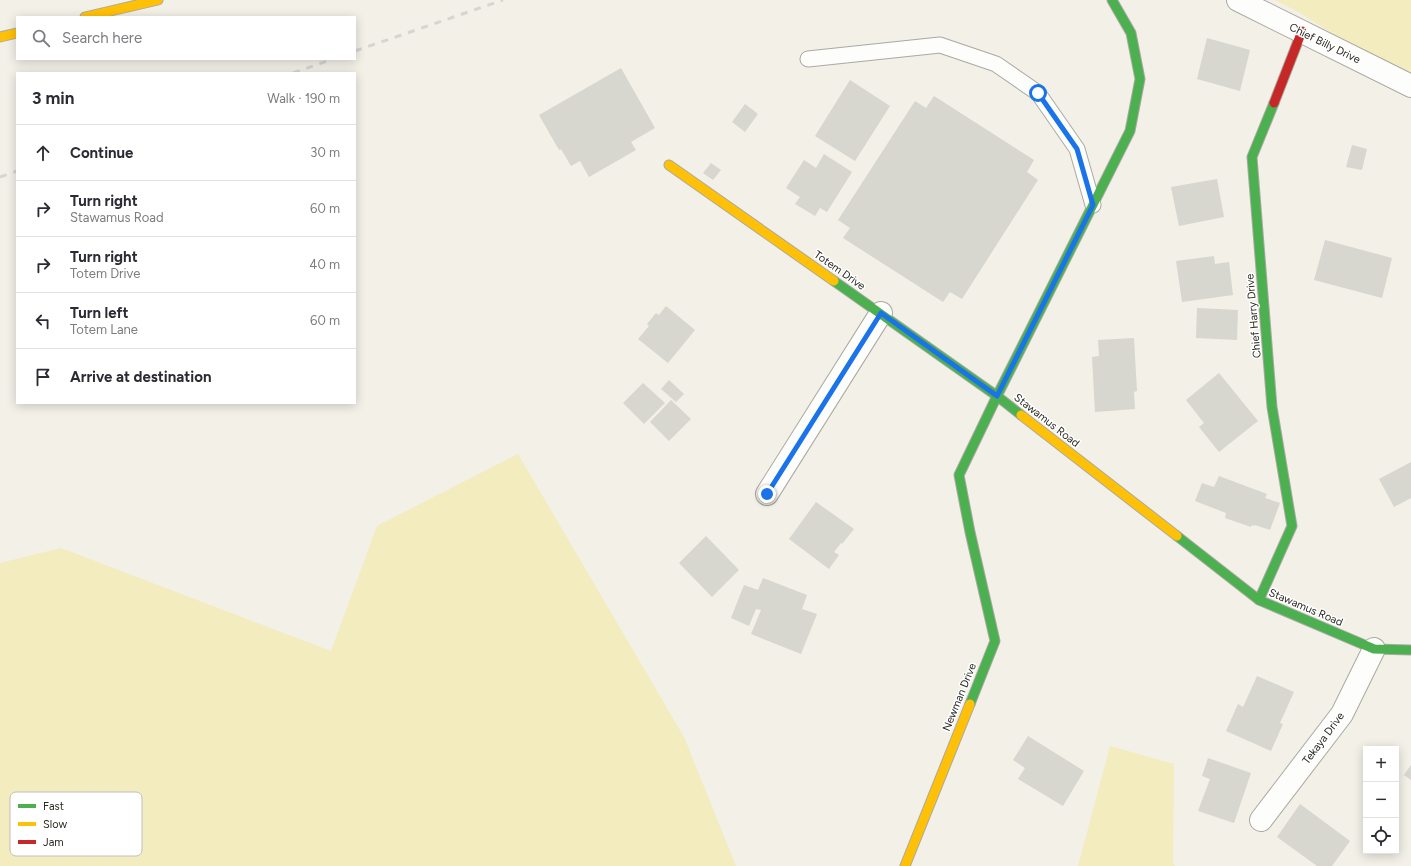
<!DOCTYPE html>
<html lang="en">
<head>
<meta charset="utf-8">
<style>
	body { margin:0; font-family:Figtree,sans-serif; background:#f7f7f7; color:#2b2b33 }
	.controls { position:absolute; right:12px; bottom:12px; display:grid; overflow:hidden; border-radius:0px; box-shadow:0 2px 10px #0003 }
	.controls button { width:36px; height:36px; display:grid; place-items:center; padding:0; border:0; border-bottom:1px solid #e1e1e2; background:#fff; color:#2b2b33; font:20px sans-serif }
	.stop { position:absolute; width:12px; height:12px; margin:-9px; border:3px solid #1a73e8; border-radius:50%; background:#fff }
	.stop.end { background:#1a73e8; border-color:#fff; box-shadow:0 1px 4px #0008 }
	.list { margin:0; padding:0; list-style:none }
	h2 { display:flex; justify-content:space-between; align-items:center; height:52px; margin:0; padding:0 16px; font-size:17px }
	h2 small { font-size:13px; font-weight:400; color:#7c7c81 }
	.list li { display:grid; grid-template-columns:26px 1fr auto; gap:12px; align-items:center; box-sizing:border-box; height:56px; padding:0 16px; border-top:1px solid #e1e1e2 }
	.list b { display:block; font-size:15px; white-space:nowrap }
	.list p { margin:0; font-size:13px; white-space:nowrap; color:#7c7c81 }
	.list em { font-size:13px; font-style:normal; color:#7c7c81 }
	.icon { flex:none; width:22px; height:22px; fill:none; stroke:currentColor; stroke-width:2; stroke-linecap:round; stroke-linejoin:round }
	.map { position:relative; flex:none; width:1411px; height:866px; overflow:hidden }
	.search { position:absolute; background:#fff; box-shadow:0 2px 10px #0003; left:16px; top:16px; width:340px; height:44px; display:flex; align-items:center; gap:10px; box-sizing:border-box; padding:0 14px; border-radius:0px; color:#7c7c81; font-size:15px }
	.panel { position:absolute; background:#fff; box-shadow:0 2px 10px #0003; left:16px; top:72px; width:340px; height:332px; border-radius:0px }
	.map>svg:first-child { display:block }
</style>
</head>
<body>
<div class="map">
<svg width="1411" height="866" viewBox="0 0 1411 866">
	<rect width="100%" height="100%" fill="#f2f0e7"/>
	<g fill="#f3ecbe">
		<polygon points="1275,0 1411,0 1411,72 1353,46 1300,13"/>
		<polygon points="518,454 684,737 736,866 0,866 0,563 61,548 331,651 377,526"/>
		<polygon points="1110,746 1174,764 1173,863 1175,866 1078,866"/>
	</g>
	<g fill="#d7d6cf">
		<polygon points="1207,38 1250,50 1240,91 1197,79"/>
		<polygon points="621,68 655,128 631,142 636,150 589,177 580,161 571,166 561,149 559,150 539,115"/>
		<polygon points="850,80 890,106 855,161 815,136"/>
		<polygon points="934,96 1034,160 1027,172 1038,180 962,299 950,292 943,302 843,238 850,228 838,220 915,101 926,108"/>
		<polygon points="745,104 758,114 745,132 732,122"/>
		<polygon points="1352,145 1367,149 1362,170 1346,167"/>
		<polygon points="824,154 852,172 827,212 820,208 815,216 795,204 800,197 786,188 804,160 816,168"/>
		<polygon points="711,163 721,170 713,180 703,173"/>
		<polygon points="1217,179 1224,217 1179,226 1171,187"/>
		<polygon points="1325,240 1392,258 1382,298 1314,280"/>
		<polygon points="1214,256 1215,264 1229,262 1233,295 1182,302 1176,261"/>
		<polygon points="666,306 695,330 668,363 638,339 649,326 647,324 656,313 659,315"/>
		<polygon points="1197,308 1238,310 1237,340 1196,338"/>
		<polygon points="1134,338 1137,391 1134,392 1135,409 1095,412 1092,357 1099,356 1098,340"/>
		<polygon points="1219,373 1258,421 1219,452 1199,427 1204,423 1186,400"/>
		<polygon points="669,380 684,394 676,402 661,389"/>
		<polygon points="643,383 665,403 644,424 623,403"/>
		<polygon points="671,400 691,419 669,441 650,422"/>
		<polygon points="1411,462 1411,498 1394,507 1379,479"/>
		<polygon points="1219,476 1267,494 1265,498 1280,503 1270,530 1255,525 1255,526 1252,525 1251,527 1225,518 1226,513 1195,501 1202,483 1214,487"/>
		<polygon points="816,502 854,529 842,544 841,543 834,552 839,555 829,569 789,539"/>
		<polygon points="706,536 739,570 712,597 679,563"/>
		<polygon points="763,578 807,595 802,609 817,614 801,654 751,634 761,610 756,609 749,626 731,618 744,585 758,590"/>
		<polygon points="1257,676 1294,692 1280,723 1283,724 1271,751 1226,731 1238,704 1243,707"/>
		<polygon points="1028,736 1084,771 1063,806 1018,779 1025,768 1013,760"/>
		<polygon points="1208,758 1251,773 1234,823 1198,811 1210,779 1202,776"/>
		<polygon points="1411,765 1411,780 1404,775"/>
		<polygon points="1300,804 1350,841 1332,866 1317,866 1277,837"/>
	</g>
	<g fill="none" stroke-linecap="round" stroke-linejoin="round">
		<g stroke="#aaa9a2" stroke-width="17">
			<polyline id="lane" points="808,59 940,45 996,64 1038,93 1077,149 1093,205"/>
		</g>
		<g stroke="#aaa9a2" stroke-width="24">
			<g id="street">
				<polyline points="1238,0 1411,86"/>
				<polyline points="767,494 881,313"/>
				<polyline points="1261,820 1342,714 1374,649"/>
			</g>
		</g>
		<g stroke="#aaa9a2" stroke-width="11">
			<g id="fast">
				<polyline points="834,281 997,396 959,475 970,532 995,641 970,704"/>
				<polyline points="1021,415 997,396 1130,131 1140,79 1131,33 1112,0"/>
				<polyline points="1177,536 1259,600 1374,649 1411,650"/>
				<polyline points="1259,600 1292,526 1272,407 1252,157 1274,103"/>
			</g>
		</g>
		<g stroke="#aaa9a2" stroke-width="11">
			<g id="slow">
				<polyline points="85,17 158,0"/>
				<polyline points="0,37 17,33"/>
				<polyline points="669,165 834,281"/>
				<polyline points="1021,415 1177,536"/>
				<polyline points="905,866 970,704"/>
			</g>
		</g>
		<g stroke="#aaa9a2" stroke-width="11">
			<polyline id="jam" points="1274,103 1302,31"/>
		</g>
		<use href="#lane" stroke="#fdfdfb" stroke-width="15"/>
		<use href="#street" stroke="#fdfdfb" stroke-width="22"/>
		<use href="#fast" stroke="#4caf50" stroke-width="9"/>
		<use href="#slow" stroke="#ffc107" stroke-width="9"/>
		<use href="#jam" stroke="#c62828" stroke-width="9"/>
		<g stroke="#d5d5d2" stroke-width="3" stroke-dasharray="7 7" stroke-linecap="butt">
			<polyline points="355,51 503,0"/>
			<polyline points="293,73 333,59"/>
			<polyline points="0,177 17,171"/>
		</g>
	</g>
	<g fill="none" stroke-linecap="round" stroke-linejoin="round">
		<polyline stroke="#1a73e8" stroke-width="5" points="767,494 881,313 997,396 1093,205 1077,149 1038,93"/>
	</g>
	<g text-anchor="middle" stroke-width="3" stroke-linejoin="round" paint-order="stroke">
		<g font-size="11" fill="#292822" stroke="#fff">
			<text transform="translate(1325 43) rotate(26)" y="4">Chief Billy Drive</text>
			<text transform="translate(840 270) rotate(35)" y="4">Totem Drive</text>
			<text transform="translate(1253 316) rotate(-95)" y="4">Chief Harry Drive</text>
			<text transform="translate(1047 420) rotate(38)" y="4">Stawamus Road</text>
			<text transform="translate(1306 607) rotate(23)" y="4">Stawamus Road</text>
			<text transform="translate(959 697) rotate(-68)" y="4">Newman Drive</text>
			<text transform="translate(1323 738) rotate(-53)" y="4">Tekaya Drive</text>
		</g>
	</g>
	<rect x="10" y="792" width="132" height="64" rx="6" fill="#fff" stroke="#bfbebd" stroke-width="1"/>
	<rect x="18" y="804" width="18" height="4" fill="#4caf50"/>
	<rect x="18" y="822" width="18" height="4" fill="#ffc107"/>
	<rect x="18" y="840" width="18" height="4" fill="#c62828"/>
	<g font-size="11" fill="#292822">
		<text x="43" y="810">Fast</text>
		<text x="43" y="828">Slow</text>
		<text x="43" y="846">Jam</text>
	</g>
</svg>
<div class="controls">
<button>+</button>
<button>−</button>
<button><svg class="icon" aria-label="locate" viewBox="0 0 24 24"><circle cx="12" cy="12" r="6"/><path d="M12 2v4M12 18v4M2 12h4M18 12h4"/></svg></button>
</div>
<div class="stop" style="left:1038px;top:93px"></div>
<div class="stop end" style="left:767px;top:494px"></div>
<div class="search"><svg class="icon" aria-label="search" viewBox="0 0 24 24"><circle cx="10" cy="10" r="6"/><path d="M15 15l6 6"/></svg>Search here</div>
<section class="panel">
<h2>3 min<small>Walk · 190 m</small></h2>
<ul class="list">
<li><svg class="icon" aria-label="ahead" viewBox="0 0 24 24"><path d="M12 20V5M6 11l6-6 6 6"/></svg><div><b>Continue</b></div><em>30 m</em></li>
<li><svg class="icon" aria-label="right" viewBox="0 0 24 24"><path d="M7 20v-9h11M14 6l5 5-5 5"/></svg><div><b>Turn right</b><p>Stawamus Road</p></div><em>60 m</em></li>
<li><svg class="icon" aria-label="right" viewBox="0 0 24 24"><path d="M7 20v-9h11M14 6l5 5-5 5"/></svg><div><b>Turn right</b><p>Totem Drive</p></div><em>40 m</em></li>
<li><svg class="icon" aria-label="left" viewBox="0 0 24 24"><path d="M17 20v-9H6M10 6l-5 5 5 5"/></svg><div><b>Turn left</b><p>Totem Lane</p></div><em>60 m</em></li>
<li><svg class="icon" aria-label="arrive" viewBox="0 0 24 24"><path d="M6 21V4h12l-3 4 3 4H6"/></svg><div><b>Arrive at destination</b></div></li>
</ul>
</section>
</div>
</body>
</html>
